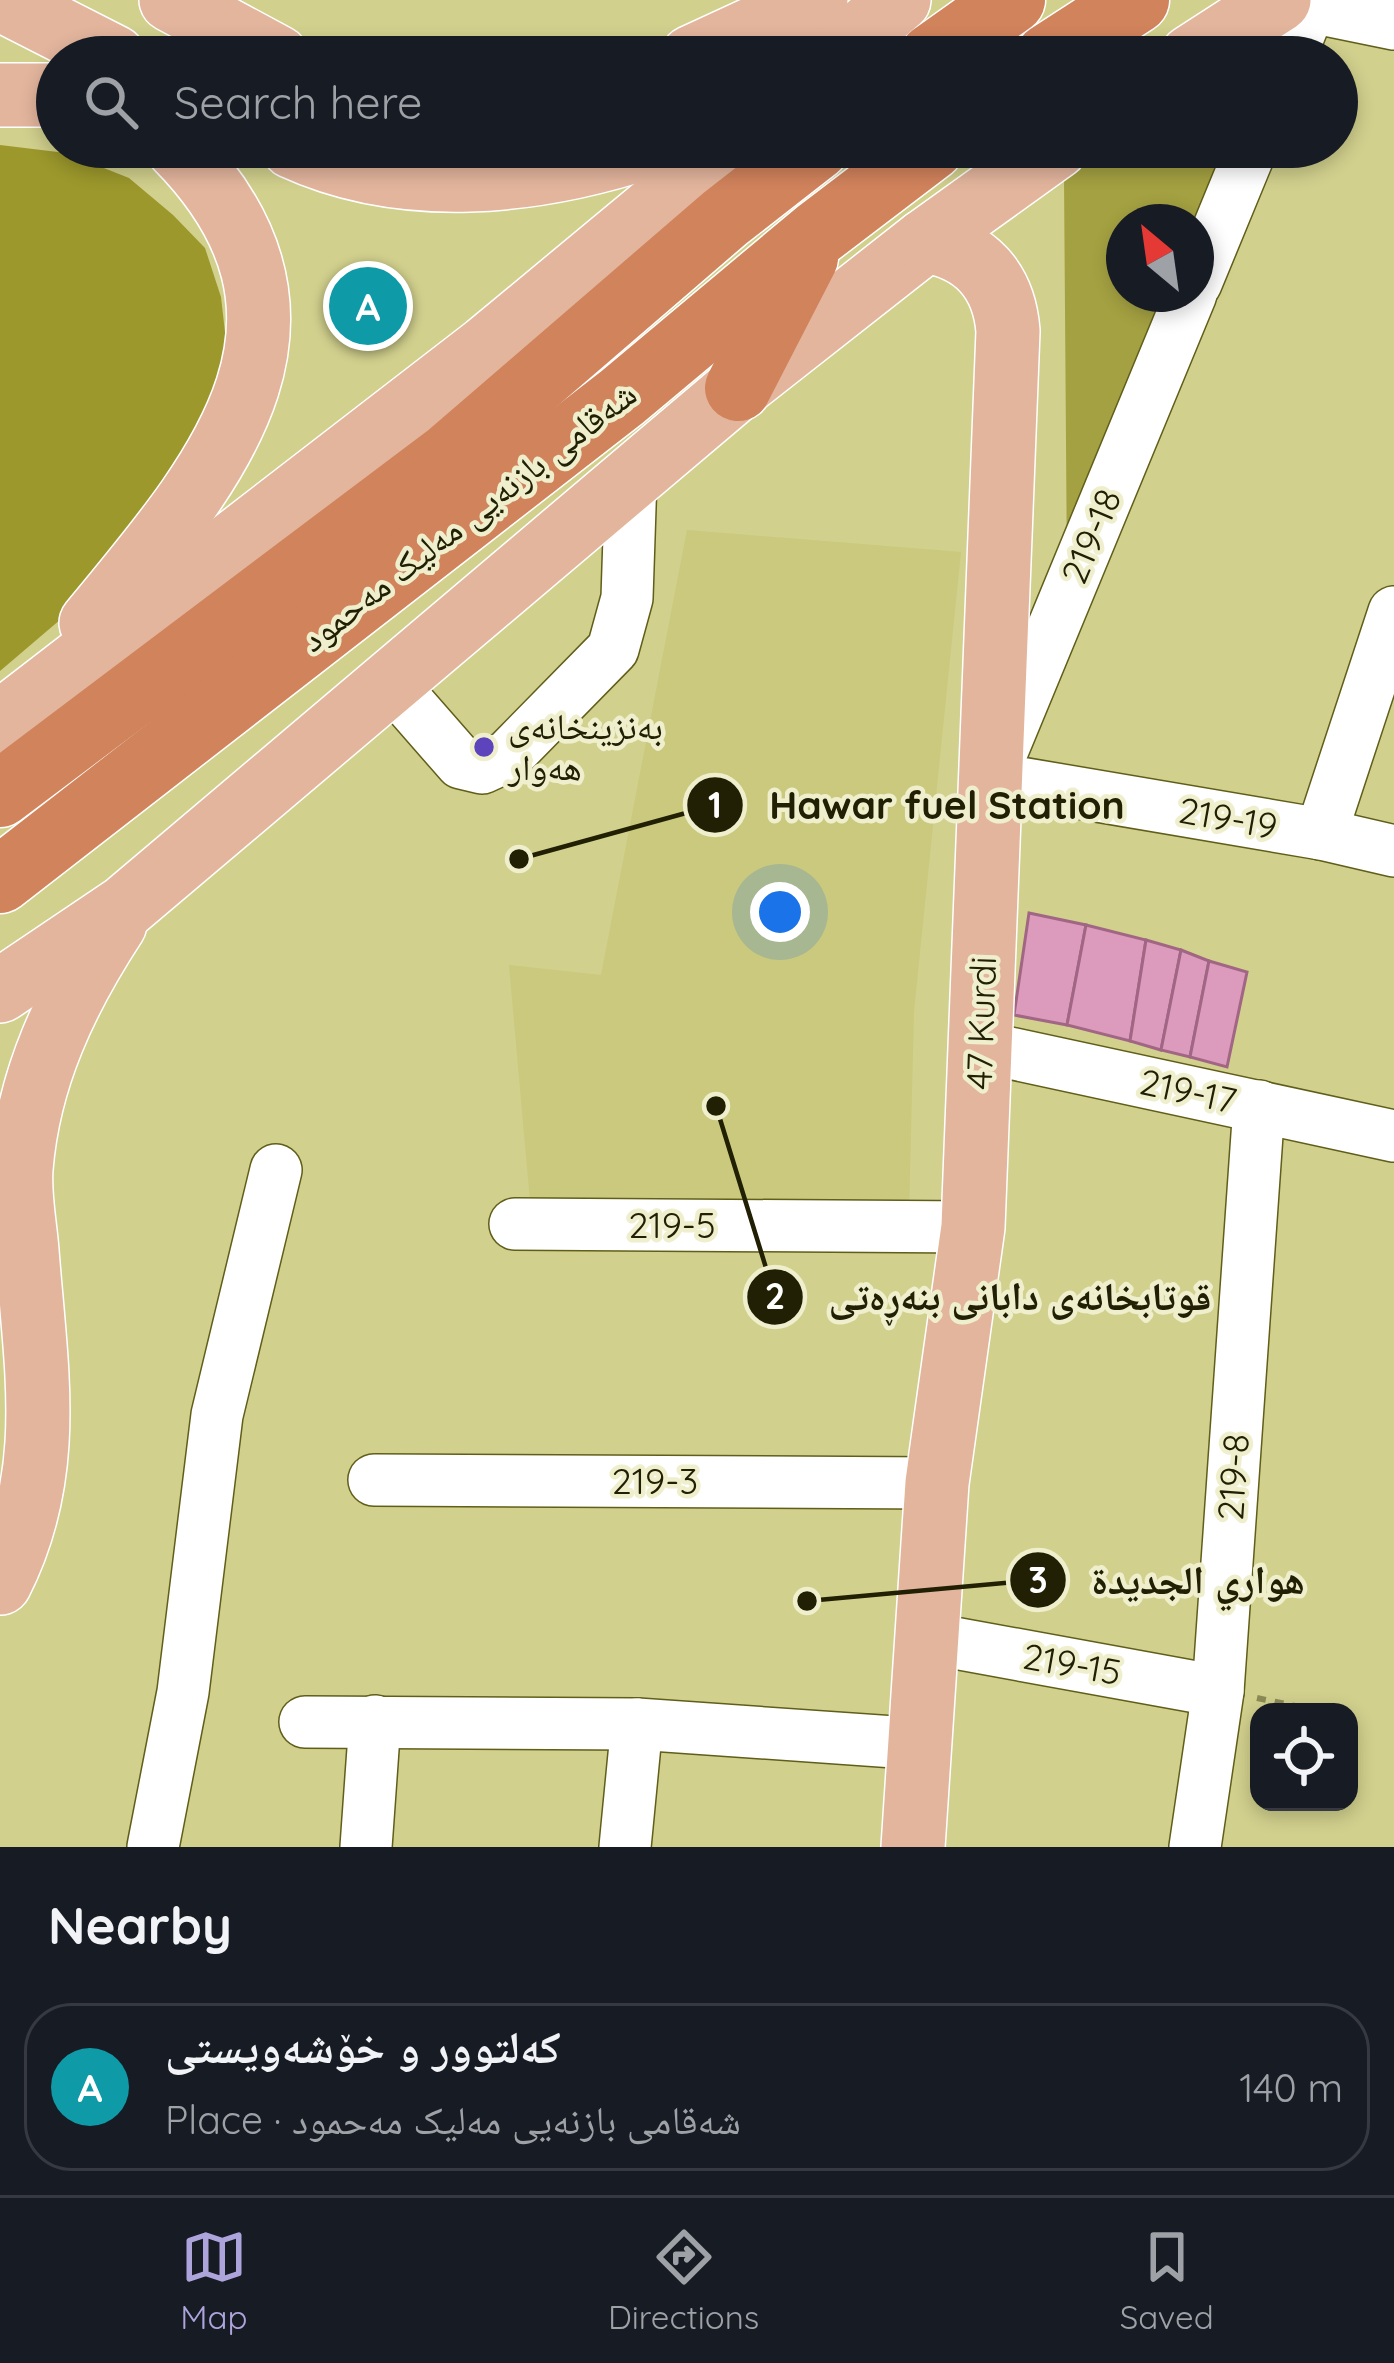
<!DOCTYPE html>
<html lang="en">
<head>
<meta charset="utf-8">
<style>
	body { margin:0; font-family:Quicksand,"Noto Naskh Arabic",sans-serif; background:#20242c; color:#f1f3f6 }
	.controls { position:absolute; right:36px; bottom:36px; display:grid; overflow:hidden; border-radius:24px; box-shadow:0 6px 18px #0003 }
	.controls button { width:108px; height:108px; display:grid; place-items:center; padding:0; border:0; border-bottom:3px solid #363941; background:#171b24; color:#f1f3f6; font:60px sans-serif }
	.compass { position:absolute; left:1106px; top:204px; width:108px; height:108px; border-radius:50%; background:#171b24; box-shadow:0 6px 18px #0003; rotate:331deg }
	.you { position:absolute; left:780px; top:912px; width:42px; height:42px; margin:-30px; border:9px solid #fff; border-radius:50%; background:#1a73e8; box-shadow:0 0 0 18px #1a73e833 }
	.badge { display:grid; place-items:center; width:78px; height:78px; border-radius:50%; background:#aea4dc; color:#fff; font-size:39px; font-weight:700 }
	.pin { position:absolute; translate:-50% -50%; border:6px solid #fff; box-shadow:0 3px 12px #0006 }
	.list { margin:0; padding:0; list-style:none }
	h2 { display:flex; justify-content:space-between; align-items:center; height:156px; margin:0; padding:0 48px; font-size:51px }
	h2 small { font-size:39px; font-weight:400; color:#9ea1a6 }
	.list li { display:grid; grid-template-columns:78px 1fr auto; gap:36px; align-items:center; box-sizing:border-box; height:168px; margin:0 24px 24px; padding:0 24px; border:3px solid #363941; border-radius:48px }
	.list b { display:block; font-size:45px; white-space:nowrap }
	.list p { margin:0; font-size:39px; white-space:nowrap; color:#9ea1a6 }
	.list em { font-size:39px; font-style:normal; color:#9ea1a6 }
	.icon { flex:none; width:66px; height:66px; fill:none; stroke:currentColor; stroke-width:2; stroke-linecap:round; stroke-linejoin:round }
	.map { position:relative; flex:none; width:1394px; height:1847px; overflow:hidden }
	.search { position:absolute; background:#171b24; box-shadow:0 6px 18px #0003; left:36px; right:36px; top:36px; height:132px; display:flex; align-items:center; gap:30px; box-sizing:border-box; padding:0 42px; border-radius:66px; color:#9ea1a6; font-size:45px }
	.sheet { height:348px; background:#171b24 }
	nav { display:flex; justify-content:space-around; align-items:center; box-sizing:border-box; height:168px; border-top:3px solid #363941; background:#171b24; font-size:33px; color:#9ea1a6 }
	nav a { display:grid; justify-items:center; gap:6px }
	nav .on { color:#aea4dc }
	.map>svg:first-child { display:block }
</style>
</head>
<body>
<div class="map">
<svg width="1394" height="1847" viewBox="0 0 1394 1847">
	<rect width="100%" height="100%" fill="#d1d08d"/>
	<polygon fill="#cac97d" points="687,530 961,552 914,1011 909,1213 530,1201 509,965 601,975"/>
	<polygon fill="#a4a142" points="1106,147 1231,147 1196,222 1124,222 1124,294 1175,294 1067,574 1064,177"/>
	<polygon fill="#9c982c" points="0,145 66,153 129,178 173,215 205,248 221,297 226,341 220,398 88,596 0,671"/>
	<g fill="#dc9bbc" stroke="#a26685" stroke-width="3">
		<polygon points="1029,913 1086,925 1067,1025 1014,1015"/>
		<polygon points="1086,925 1146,940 1130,1041 1067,1025"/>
		<polygon points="1146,940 1181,950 1161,1050 1130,1041"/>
		<polygon points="1181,950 1209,961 1190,1057 1161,1050"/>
		<polygon points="1209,961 1247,972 1227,1067 1190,1057"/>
	</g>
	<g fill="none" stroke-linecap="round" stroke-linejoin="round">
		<g stroke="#605e19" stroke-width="54">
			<g id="minor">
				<polyline points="1311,7 1394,24"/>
				<polyline points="1290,57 1313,0"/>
				<polyline points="1196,283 1252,147"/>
				<polyline points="1191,294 991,778 1321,834 1394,851"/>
				<polyline points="391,683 461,763 482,768 508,756 613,649 627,598 631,477"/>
				<polyline points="1321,834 1394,612"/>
				<polyline points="982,1047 1394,1136"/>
				<polyline points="515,1224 973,1227"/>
				<polyline points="374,1480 937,1483"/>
				<polyline points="927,1638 1218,1691"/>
				<polyline points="305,1722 637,1724 923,1744"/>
				<polyline points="153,1847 183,1692 217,1415 276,1170"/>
				<polyline points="366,1847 375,1721"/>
				<polyline points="625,1847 637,1724"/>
				<polyline points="1195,1847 1218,1691 1259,1106"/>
			</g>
		</g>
		<g stroke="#fff" stroke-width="66">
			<g id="major">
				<polyline points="2,0 114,57"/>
				<polyline points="171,0 277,57"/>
				<polyline points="692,57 816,0"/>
				<polyline points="833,57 899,0"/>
				<polyline points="1191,57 1279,0"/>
				<polyline points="0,95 57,95"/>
				<path d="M293 147C404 198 534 184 647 147"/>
				<path d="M91 623C213 475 350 323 177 147"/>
				<polyline points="0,723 487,347 728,147"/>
				<polyline points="0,991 126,906 738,388 925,241 1056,147"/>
				<path d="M0 1583C56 1473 36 1370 27 1251 25 1225 19 1196 21 1169 28 1078 66 999 115 924"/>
				<path d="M913 1847 937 1483 973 1227 1008 331C1004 280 975 249 925 241"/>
			</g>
		</g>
		<g stroke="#fff" stroke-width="69">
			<g id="highway">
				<polyline points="932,57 1012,0"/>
				<polyline points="1048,57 1136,0"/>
				<polyline points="738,388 805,258"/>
				<polyline points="0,794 450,455 725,218 816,147"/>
				<polyline points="0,880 622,397 818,233 931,147"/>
			</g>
		</g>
		<polyline stroke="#8c8b57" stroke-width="6" stroke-dasharray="9 9" stroke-linecap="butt" points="1257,1698 1324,1712"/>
		<use href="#minor" stroke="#fff" stroke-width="51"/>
		<use href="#major" stroke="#e3b59d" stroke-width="63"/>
		<use href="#highway" stroke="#d1835c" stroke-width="66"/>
	</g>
	<circle fill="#5d44bc" stroke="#efefce" stroke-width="4.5" cx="484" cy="747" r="12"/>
	<g text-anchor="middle" stroke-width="9" stroke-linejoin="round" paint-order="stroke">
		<g font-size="36" fill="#212004" stroke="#efefce">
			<text transform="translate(468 516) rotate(-38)" y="13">شەقامی بازنەیی مەلیک مەحمود</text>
			<text transform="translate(1091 536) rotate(-67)" y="13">219-18</text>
			<text transform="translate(1228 818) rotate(10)" y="13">219-19</text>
			<text transform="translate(981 1023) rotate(-88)" y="13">47 Kurdi</text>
			<text transform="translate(1188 1091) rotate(12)" y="13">219-17</text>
			<text x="672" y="1238">219-5</text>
			<text transform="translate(1233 1477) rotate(-86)" y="13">219-8</text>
			<text x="655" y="1494">219-3</text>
			<text transform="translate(1072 1664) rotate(10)" y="13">219-15</text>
		</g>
		<g font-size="36" fill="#212004" stroke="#efefce" text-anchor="start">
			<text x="508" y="739">بەنزینخانەی<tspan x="508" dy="41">ھەوار</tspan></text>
		</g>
	</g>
	<path fill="none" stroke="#212004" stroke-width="4.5" d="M519 859L715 805M716 1106L775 1297M807 1601L1038 1580"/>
	<g fill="#212004" stroke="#efefce" stroke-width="4.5">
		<circle cx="519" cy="859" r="12"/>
		<circle cx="716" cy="1106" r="12"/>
		<circle cx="807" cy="1601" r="12"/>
		<circle cx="715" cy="805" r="30"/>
		<circle cx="775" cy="1297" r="30"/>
		<circle cx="1038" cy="1580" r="30"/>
	</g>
	<g font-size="36" text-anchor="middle" font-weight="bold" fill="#fff">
		<text x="715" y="818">1</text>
		<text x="775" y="1309">2</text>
		<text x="1038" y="1593">3</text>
	</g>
	<g font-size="39" text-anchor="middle" font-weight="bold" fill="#212004" stroke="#efefce" stroke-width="9" stroke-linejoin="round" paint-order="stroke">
		<text x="947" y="819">Hawar fuel Station</text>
		<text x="1020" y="1310">قوتابخانەی دابانی بنەڕەتی</text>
		<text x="1198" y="1594">هواري الجديدة</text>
	</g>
</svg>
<div class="controls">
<button><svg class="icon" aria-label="locate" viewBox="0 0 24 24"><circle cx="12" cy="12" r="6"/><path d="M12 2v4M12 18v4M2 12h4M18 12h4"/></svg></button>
</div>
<svg class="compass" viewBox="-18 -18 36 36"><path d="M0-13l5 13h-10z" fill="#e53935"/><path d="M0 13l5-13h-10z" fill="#9ea1a6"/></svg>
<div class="you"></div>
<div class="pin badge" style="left:368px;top:306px;background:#0f9aa8">A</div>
<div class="search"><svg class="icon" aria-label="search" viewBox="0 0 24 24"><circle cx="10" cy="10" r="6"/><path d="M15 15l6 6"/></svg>Search here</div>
</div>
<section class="sheet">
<h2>Nearby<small></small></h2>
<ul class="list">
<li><span class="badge" style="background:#0f9aa8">A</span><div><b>کەلتوور و خۆشەویستی</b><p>Place · شەقامی بازنەیی مەلیک مەحمود</p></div><em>140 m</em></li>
</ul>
</section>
<nav>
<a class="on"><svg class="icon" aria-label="map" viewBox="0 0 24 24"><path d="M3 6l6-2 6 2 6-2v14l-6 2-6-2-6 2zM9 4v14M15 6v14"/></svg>Map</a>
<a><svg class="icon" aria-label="directions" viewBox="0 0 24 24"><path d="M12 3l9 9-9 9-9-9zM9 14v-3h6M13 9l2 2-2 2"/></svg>Directions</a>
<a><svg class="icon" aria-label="saved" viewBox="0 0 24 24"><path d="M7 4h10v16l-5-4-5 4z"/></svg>Saved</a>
</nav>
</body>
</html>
